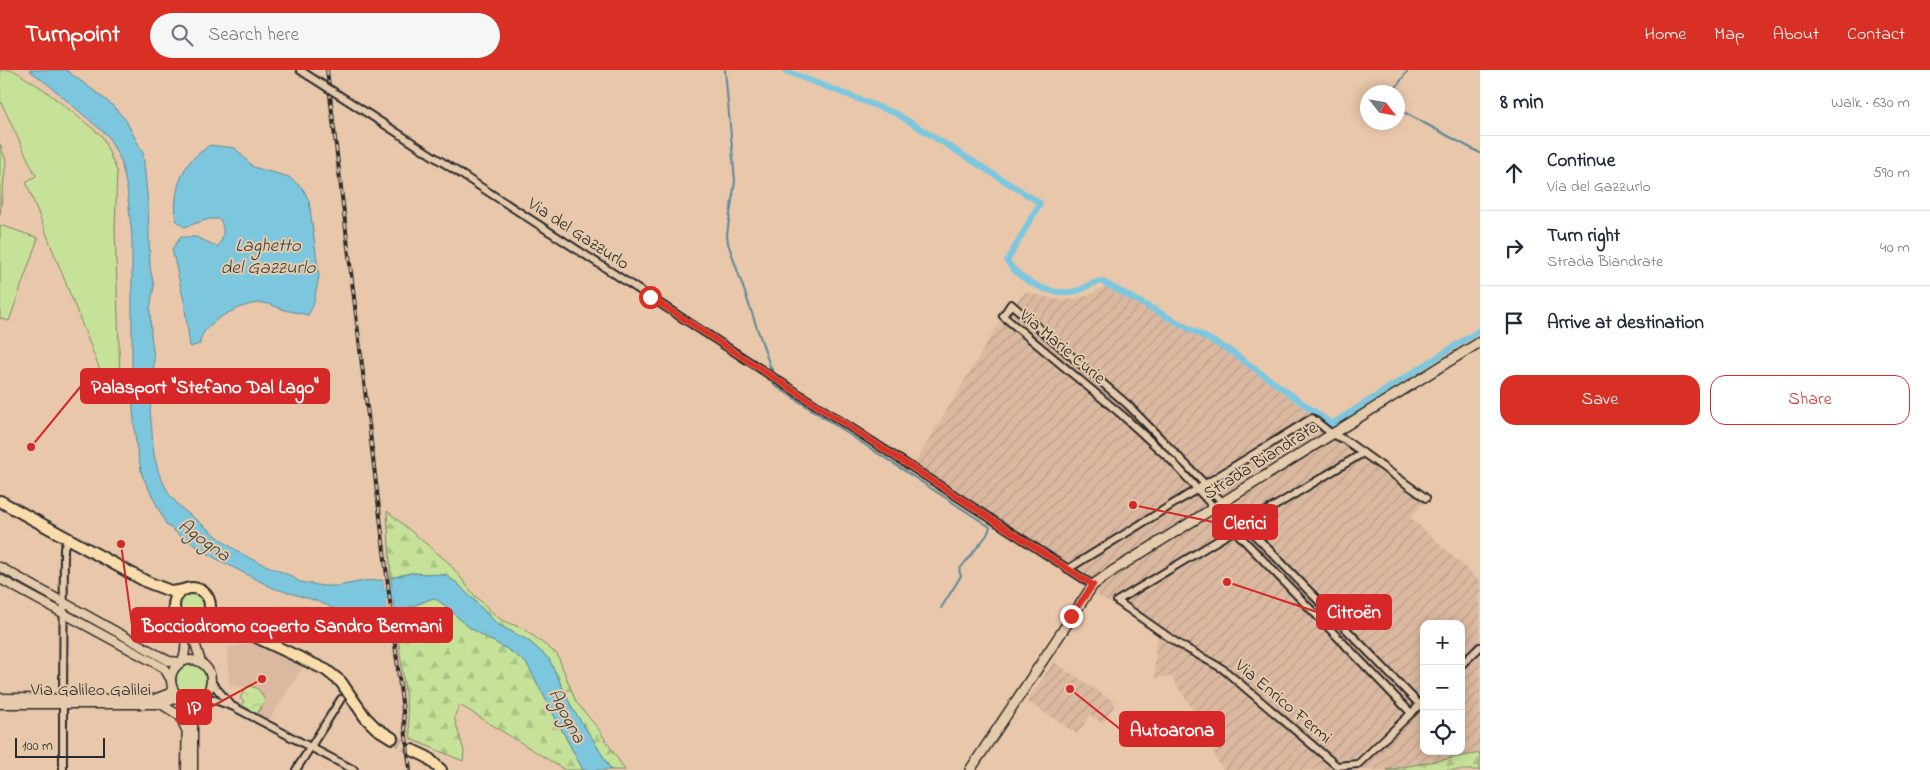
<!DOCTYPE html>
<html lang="en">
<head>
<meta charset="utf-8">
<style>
	body { margin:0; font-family:"Indie Flower",sans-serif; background:#f6f6f7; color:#1f2937 }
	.controls { position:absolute; right:15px; bottom:15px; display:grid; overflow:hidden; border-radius:10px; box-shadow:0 2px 12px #0003 }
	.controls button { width:45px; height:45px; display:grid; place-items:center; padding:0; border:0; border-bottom:1px solid #e0e1e3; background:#fff; color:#1f2937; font:25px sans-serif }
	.compass { position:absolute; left:1360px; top:15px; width:45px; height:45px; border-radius:50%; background:#fff; box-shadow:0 2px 12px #0003; rotate:121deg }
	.scale { position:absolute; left:15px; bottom:12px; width:90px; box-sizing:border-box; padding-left:5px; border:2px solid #2b2b2b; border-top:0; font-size:14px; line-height:18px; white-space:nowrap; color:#2b2b2b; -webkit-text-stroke:4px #e5caac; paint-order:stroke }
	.stop { position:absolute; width:15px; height:15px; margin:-11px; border:4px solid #d93025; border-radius:50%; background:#fff }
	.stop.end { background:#d93025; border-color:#fff; box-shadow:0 1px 5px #0008 }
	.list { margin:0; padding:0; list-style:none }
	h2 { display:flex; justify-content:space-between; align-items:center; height:65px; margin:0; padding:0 20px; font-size:21px }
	h2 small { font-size:16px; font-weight:400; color:#747a83 }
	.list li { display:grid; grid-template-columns:32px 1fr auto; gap:15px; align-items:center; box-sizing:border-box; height:75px; padding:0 20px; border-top:1px solid #e0e1e3 }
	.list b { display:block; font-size:19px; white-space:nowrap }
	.list p { margin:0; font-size:16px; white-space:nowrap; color:#747a83 }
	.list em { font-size:16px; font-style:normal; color:#747a83 }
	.actions { display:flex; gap:10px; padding:15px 20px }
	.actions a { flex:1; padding:11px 0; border:1px solid #d93025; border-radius:15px; text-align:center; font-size:18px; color:#d93025 }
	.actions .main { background:#d93025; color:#fff }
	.icon { flex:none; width:28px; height:28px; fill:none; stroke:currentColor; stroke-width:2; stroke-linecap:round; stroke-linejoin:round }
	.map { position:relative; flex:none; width:1480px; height:700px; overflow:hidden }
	header { display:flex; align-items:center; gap:30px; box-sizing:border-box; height:70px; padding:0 25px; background:#d93025; color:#fff }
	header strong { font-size:24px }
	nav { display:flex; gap:28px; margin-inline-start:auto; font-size:18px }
	.search { width:350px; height:45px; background:#f6f6f7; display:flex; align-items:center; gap:12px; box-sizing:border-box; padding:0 18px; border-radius:28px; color:#747a83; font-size:19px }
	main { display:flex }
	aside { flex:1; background:#fff }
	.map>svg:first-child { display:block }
</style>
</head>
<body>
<header>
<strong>Turnpoint</strong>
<div class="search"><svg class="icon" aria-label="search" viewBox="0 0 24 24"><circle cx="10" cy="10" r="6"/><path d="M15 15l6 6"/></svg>Search here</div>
<nav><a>Home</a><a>Map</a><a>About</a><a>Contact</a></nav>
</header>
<main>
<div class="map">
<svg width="1480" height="700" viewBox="0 0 1480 700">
	<defs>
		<pattern id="industrial-furrows" width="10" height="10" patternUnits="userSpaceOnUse" patternTransform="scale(1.25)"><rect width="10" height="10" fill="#dbb8a0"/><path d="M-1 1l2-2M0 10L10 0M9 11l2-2" fill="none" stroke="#bc9e8a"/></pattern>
		<pattern id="forest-firs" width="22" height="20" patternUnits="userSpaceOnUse" patternTransform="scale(1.25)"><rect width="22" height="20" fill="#c6e299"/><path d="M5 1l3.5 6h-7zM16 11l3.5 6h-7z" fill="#aac284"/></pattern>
		<pattern id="park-crowns" width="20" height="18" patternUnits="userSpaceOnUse" patternTransform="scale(1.25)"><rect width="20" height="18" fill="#c6e299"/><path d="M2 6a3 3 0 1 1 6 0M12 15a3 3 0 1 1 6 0" fill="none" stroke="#aac284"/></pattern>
	</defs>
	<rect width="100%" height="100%" fill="#e8c7ab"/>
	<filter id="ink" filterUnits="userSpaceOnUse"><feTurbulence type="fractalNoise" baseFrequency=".02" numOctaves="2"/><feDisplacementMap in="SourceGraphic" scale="10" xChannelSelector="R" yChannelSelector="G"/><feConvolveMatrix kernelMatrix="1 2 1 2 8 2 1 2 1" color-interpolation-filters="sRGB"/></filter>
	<g filter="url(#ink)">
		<polygon fill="#dbb8a0" points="258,572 305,594 269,650 257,644 265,631 252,616 239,617 229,613 227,578"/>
		<g fill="url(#industrial-furrows)" fill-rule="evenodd">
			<polygon points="1106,216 1227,282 1328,356 1335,359 1091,510 914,395 999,253 1025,222 1064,231 1087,226"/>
			<path d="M1341 363 1430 428 1410 447 1480 511V683L1387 700H1223L1216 688 1205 657 1171 607 1155 608V580L1159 564 1094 523 1099 516 1118 502ZM1424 554H1461V681H1424Z"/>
			<polygon points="1054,592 1116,633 1103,653 1090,645 1077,664 1027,631"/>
		</g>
		<g fill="#c6e299" stroke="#788662">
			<polygon points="0,0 13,0 43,19 102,66 117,101 115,158 120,308 106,315 26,112 36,106 0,30"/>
			<polygon points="0,74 6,91 0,144"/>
			<polygon points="0,155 38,168 9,251 0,248"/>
			<circle cx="194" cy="537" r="14"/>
			<circle cx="191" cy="610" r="15"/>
		</g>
		<g fill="url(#forest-firs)" stroke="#788662">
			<polygon points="387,441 449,493 475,526 501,550 524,559 557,584 576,632 597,657 625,700 611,700 592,668 572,638 549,589 529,571 497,554 457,513 445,505 411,503 391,508"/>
			<path d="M433 528C448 535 456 547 469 557 488 570 510 578 527 594L583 700H565L460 635 454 647 464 681 463 691 411 669 395 543Z"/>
			<polygon points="1480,683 1480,700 1387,700"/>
		</g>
		<path fill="url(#park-crowns)" stroke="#788662" d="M247 616C258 616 261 622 265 631L257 644 242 635 244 631 240 628Z"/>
		<g fill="#7dc7de" stroke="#5c8996">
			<polygon points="29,0 66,0 85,14 111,34 125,49 143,83 148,134 150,198 154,216 150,238 151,266 154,287 153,320 150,340 154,385 159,404 169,424 181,438 231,477 251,489 289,505 300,512 323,516 338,516 364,511 383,510 387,545 355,548 317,531 273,518 215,488 183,468 166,454 142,405 136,374 133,339 132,304 132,167 127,118 121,91 108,66 50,16"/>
			<path d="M210 75 235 78 253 97 289 107 303 119 309 131 319 206 313 236 308 245C300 243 292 242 285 240 278 238 269 233 262 233 244 232 199 253 200 274L190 277 184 231 172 179 181 167H196L218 177C224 167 225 160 220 149H209L184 157 176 150C174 131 177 109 189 93 194 86 204 80 210 75Z"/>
			<path d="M411 503 445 505 457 513 497 554 529 571 549 589 572 638 592 668 611 700H583L527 594C510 578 488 570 469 557 456 547 448 535 433 528L395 543 391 508Z"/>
		</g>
		<polygon fill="#e8c7ab" points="385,510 389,544 387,545 383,511"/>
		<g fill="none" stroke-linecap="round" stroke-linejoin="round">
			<g stroke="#5c8996" stroke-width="2">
				<polyline points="725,0 735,111 727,164 728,173 770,296 776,306"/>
				<polyline points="1393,22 1408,0"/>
				<polyline points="1398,39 1480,83"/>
				<polyline points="773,312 774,315 990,457 987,465 959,500 961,506 941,538"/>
			</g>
			<path stroke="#7dc7de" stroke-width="6" d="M783 0 897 44 1040 133 1007 191C1020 211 1051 227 1076 221 1085 219 1092 212 1101 211L1229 280 1330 353 1332 354 1480 260"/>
			<polyline stroke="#7dc7de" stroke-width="11" points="371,529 406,519"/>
			<polyline stroke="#c2a891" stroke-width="10" stroke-dasharray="10 5" stroke-linecap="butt" points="392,668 412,680"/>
			<g stroke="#2b2b2b" stroke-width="10">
				<g id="minor">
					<polyline points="300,0 309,6"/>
					<polyline points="350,32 1093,515"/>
					<polyline points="1363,383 1117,531 1177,573 1223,599 1337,696 1358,694 1424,631"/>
					<polyline points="1068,499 1312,348 1332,364 1345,370 1426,428"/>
					<polyline points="1461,595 1480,577"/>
					<polyline points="211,612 231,635"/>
					<polyline points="63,628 64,478 68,468"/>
					<polyline points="199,628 212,629 234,637 354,700"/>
					<polyline points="1411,643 1235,461 1172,391 1122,345 1003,246 1011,234 1128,335 1420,635"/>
					<polyline points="63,700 63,634"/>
					<polyline points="296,700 341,629"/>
				</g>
			</g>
			<g stroke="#2b2b2b" stroke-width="11">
				<g id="tertiary">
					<path d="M0 497 169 591 182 592C188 578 185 564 181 550"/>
					<polyline points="0,509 164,598 171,610"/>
					<polyline points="200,553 195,573 201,592"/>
					<circle cx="191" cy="610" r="20"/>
					<polyline points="0,628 154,629 170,623 173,618"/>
					<polyline points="184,628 187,634 186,700"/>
					<polyline points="193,629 193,700"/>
					<polyline points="0,634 161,634 181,627"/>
					<polyline points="161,634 180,646 185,658"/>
				</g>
			</g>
			<g stroke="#2b2b2b" stroke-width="12">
				<polyline id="secondary" points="970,700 1093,515 1114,500 1480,272"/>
			</g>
			<g stroke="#2b2b2b" stroke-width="14">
				<g id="primary">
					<polyline points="0,431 147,512 173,522 184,520"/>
					<circle cx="192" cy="536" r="18"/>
					<polyline points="200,553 217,552 237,558 326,600 341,612 365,647 376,658 392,668"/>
					<polyline points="412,680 427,687 441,700"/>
				</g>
			</g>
			<use href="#minor" stroke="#e5caac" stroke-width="6"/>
			<use href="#tertiary" stroke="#e5caac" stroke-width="8"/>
			<use href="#secondary" stroke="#e5caac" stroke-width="9"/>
			<use href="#primary" stroke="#fbddab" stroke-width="10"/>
			<g stroke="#2b2b2b" stroke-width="4">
				<polyline id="rail" points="327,0 410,700"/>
			</g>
			<use href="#rail" stroke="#e5caac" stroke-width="2" stroke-dasharray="5.5" stroke-linecap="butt"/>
			<g stroke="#2b2b2b" stroke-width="10" stroke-linecap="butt">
				<polyline id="minor-bridge" points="309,6 350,32"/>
			</g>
			<use href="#minor-bridge" stroke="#e5caac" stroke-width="6"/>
		</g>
	</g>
	<g fill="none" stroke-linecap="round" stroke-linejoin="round" filter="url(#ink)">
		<polyline stroke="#d93025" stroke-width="6" points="650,227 1093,515 1071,546"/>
	</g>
	<g text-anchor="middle" stroke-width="4" stroke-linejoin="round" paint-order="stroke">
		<g font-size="18" fill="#2b2b2b" stroke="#e5caac">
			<text transform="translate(579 163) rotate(33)" y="6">Via del Gazzurlo</text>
			<text transform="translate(1063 276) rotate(40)" y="6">Via Marie Curie</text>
			<text transform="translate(1260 390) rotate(-32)" y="6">Strada Biandrate</text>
			<text x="91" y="625">Via Galileo Galilei</text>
			<text transform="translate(1284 631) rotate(40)" y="6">Via Enrico Fermi</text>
		</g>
		<g font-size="19" font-style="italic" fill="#374246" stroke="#e5caac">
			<text x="268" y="181">Laghetto<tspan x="268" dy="22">del Gazzurlo</tspan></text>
			<text transform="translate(205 469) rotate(36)" y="7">Agogna</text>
			<text transform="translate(568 645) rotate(62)" y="7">Agogna</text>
		</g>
	</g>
	<path fill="none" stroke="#d62828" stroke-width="2" d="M31 377L81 316M1133 435L1213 452M1227 512L1317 542M121 474L132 555M262 609L211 637M1070 619L1120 659"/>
	<g fill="#d62828" stroke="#e5caac" stroke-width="2">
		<circle cx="31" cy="377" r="5"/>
		<circle cx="1133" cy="435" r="5"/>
		<circle cx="1227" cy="512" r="5"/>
		<circle cx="121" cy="474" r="5"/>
		<circle cx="262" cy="609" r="5"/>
		<circle cx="1070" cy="619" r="5"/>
	</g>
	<g fill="#d62828" stroke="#d62828" stroke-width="2">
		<rect x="81" y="299" width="248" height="34" rx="5"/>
		<rect x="1213" y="435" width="64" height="34" rx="5"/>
		<rect x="1317" y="525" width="74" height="34" rx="5"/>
		<rect x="132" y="538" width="320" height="34" rx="5"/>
		<rect x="177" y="620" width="34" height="34" rx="5"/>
		<rect x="1120" y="642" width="104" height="34" rx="5"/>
	</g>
	<g font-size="19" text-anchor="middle" font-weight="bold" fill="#fff">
		<text x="205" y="323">Palasport "Stefano Dal Lago"</text>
		<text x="1245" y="459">Clerici</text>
		<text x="1354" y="548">Citroën</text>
		<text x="292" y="562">Bocciodromo coperto Sandro Bermani</text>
		<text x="194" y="644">IP</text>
		<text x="1172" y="666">Autoarona</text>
	</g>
</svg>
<div class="controls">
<button>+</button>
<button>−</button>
<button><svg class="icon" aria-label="locate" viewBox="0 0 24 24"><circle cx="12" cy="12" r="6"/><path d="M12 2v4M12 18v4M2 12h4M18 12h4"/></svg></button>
</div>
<svg class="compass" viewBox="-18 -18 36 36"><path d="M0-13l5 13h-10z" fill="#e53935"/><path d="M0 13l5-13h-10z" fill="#747a83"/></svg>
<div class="scale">100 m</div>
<div class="stop" style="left:650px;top:227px"></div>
<div class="stop end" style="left:1071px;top:546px"></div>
</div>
<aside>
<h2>8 min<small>Walk · 630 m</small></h2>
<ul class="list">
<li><svg class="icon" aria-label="ahead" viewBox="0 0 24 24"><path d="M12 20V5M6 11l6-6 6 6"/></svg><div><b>Continue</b><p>Via del Gazzurlo</p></div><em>590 m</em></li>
<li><svg class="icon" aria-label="right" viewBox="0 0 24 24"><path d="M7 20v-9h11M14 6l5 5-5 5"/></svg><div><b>Turn right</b><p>Strada Biandrate</p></div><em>40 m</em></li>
<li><svg class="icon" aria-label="arrive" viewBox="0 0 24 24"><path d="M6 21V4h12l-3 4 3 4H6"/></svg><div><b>Arrive at destination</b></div></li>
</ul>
<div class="actions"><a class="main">Save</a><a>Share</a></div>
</aside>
</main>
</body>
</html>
